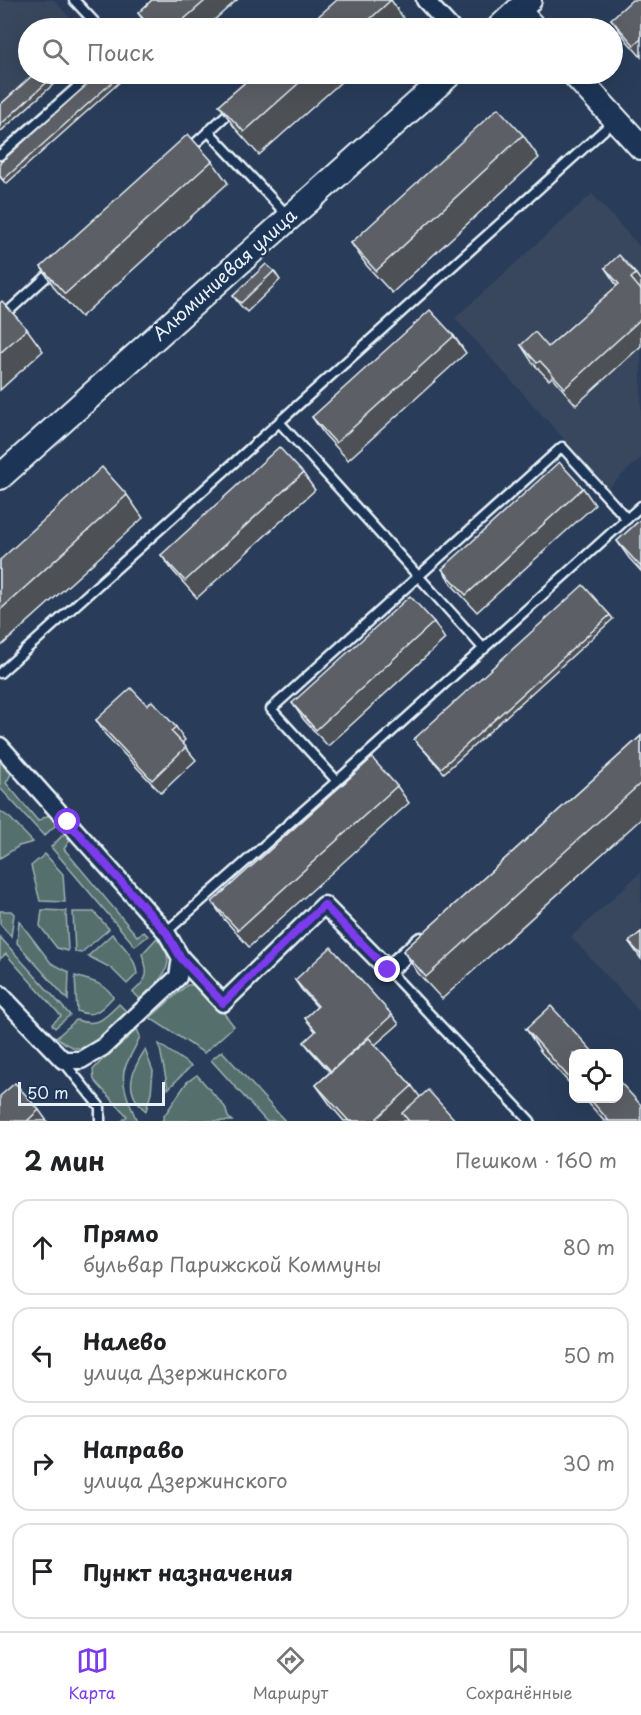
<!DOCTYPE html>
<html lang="ru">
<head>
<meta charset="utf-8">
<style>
	body { margin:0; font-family:"Playpen Sans",sans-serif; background:#f6f6f6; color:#202124 }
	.controls { position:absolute; right:18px; bottom:18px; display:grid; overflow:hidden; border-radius:12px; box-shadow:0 6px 24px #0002 }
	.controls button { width:54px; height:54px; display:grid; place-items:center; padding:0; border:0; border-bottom:2px solid #e0e0e0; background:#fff; color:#202124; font:30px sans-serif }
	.scale { position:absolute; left:18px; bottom:15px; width:147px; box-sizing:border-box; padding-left:6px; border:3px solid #e8f1f8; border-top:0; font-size:16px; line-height:21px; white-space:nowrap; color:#e8f1f8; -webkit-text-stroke:4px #1d3557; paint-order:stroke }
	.stop { position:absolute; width:18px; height:18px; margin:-14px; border:4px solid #7c3aed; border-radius:50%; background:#fff }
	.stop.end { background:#7c3aed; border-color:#fff; box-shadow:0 2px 6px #0008 }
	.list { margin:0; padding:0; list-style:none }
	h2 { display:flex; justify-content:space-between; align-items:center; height:78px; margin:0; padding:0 24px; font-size:26px }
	h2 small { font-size:20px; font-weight:400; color:#757577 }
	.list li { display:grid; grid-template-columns:39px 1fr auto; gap:18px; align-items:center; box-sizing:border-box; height:96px; margin:0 12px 12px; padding:0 12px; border:2px solid #e0e0e0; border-radius:18px }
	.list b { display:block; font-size:22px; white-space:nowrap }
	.list p { margin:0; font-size:20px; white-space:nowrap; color:#757577 }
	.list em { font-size:20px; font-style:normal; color:#757577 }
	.icon { flex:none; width:33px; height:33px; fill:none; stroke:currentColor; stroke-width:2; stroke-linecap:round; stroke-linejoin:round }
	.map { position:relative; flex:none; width:641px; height:1121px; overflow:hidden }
	.search { position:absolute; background:#fff; box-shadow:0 6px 24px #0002; left:18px; right:18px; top:18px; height:66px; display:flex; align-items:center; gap:15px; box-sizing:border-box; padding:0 21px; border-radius:33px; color:#757577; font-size:22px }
	.sheet { height:510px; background:#fff }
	nav { display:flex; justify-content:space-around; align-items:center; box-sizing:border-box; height:84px; border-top:2px solid #e0e0e0; background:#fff; font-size:16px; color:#757577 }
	nav a { display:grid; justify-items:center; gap:3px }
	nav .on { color:#7c3aed }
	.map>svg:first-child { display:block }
</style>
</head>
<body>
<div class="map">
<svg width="641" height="1121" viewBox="0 0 641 1121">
	<rect width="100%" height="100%" fill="#293d5a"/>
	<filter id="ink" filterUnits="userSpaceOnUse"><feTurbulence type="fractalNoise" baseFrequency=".0167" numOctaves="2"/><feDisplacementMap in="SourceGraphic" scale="12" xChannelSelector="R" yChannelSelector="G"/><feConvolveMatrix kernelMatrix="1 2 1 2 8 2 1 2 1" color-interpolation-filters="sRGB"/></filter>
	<g filter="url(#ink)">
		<g fill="#38475d">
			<polygon points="0,0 54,0 79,28 28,28 28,74 38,74 0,107"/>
			<polygon points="592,194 641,248 641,458 608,488 455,318"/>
			<polygon points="641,872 641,1013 571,937"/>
		</g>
		<g fill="#556f6c" stroke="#9eb0b2" stroke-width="1.5">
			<polygon points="0,762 11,774 6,783 38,821 49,815 57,824 44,836 0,788"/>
			<polygon points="0,811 10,818 33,842 19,846 0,858"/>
			<polygon points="65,833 70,840 64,849 137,936 144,932 148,936 135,946 51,847"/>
			<polygon points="45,854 63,874 65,902 40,901 31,866"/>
			<polygon points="42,910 66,911 68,951 57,948 40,926"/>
			<polygon points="0,911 11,911 14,914 11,936 0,924"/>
			<polygon points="73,912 94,912 109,929 81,953 75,952"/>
			<polygon points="19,921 51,963 69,972 68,1000 17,943"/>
			<path d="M112 934C123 946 135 956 137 974L127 984 111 968 88 956Z"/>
			<polygon points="0,937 70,1015 55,1028 52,1024 61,1016 6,954 0,959"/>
			<path d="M157 938C162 944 168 952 168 960 168 976 150 989 140 999L133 992C149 978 149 973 142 954Z"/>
			<path d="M75 976C90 981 106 983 113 997 102 1009 94 1019 77 1011Z"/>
			<polygon points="187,985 197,985 207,992 234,1026 204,1053 150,1018"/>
			<path d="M119 1004 127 1012C116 1022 93 1049 78 1048 70 1048 63 1042 57 1037L76 1020C98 1027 104 1019 119 1004Z"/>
			<path d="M137 1029 140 1036C136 1048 127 1059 124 1071 121 1086 131 1107 137 1121H122L127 1116 94 1080 93 1070 103 1059Z"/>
			<polygon points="159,1044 191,1066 168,1089"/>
			<path d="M145 1050 153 1071 151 1093 146 1111C123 1092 131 1071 145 1050Z"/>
			<polygon points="222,1051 285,1121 266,1121 211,1060"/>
			<polygon points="197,1075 225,1107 228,1117 232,1121 162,1121 164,1116 187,1082"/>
		</g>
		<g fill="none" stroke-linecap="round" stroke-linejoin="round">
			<g stroke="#e8f1f8" stroke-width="13">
				<g id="service">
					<polyline points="74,0 100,28"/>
					<polyline points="208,131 288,216"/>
					<polyline points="188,150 234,108"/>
					<polyline points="0,155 92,74"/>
					<polyline points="0,319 55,269"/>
					<polyline points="280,423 484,649"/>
					<polyline points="0,673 615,120"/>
					<polyline points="337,781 271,709 562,447 627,519"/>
					<polyline points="166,932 337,781 641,506"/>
					<polyline points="388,970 530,1121"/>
					<polyline points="63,1061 100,1107 100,1121"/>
				</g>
			</g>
			<g stroke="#e8f1f8" stroke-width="21">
				<g id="minor">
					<polyline points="425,0 451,28"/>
					<polyline points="0,746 166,932 181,958 223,1003 324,905 388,970 421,941"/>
					<polyline points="0,994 63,1060 81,1060 103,1047 178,977 181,958"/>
				</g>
			</g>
			<g stroke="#e8f1f8" stroke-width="28">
				<g id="secondary">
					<polyline points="518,11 534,28"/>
					<polyline points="499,28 529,0"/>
					<polyline points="574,74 641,147"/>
					<polyline points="0,477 450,74"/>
				</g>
			</g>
			<use href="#service" stroke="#1d3557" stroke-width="8"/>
			<use href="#minor" stroke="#1d3557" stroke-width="16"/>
			<use href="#secondary" stroke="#1d3557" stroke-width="24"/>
		</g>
		<g fill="#4e5157" stroke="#e8f1f8" stroke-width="1.5">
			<polygon points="152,0 237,0 205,28 149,28 138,13"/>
			<polygon points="391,0 407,23 400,28 305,28"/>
			<polygon points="641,0 641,57 627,41 611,19"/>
			<polygon points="34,74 65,74 0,132 0,105"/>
			<polygon points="117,74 122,80 6,184 0,177 0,163"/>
			<polygon points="255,74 350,74 259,155 235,128 219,105"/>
			<polygon points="523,135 539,158 392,293 367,266 351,243"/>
			<polygon points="212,161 228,183 81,317 56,290 41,267"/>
			<polygon points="605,268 636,274 641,281 641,346 576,405 552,377 549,380 532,362 521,345 548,347 617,286"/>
			<polygon points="274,271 280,280 247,312 240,305 233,296"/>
			<polygon points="0,303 27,329 43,351 0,390"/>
			<polygon points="454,336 466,353 348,460 324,434 312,417"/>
			<polygon points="303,473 315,490 197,598 173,571 161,555"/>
			<polygon points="583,488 595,505 477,612 453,586 442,569"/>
			<polygon points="127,495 143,518 0,647 0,560"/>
			<polygon points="641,519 641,571 629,558 617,541"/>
			<polygon points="610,615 613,619 444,773 414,739"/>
			<polygon points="434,622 445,639 328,746 304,720 292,703"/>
			<polygon points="147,705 176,727 185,740 182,743 196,760 161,793 105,734 96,720"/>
			<polygon points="641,736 641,819 442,999 418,973 403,951"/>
			<polygon points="397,786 409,803 249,947 224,919 212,902"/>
			<polygon points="641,932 641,959 629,942"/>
			<polygon points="295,980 392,1015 399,1024 375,1045 412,1086 420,1097 456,1121 344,1121 332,1107 316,1085 330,1072 311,1051 304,1042 316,1032 305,1018 317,1007 301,989"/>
			<polygon points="526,1029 573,1053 573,1087 541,1052"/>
			<polygon points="584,1098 618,1098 641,1121 604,1121"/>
			<polygon points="39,1110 47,1121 0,1121"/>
		</g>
		<g fill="#5b5e65" stroke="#e8f1f8" stroke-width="1.5">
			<polygon points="152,0 206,0 174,28 152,28 138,13"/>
			<polygon points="337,0 391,0 360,28 305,28"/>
			<polygon points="632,0 641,0 641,39 634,45 611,19"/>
			<polygon points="34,74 56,74 0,125 0,105"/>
			<polygon points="99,74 117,74 119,76 3,180 0,176 0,163"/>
			<polygon points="255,74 309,74 244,132 219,105"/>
			<polygon points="498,108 523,135 376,271 351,243"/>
			<polygon points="188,134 212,161 65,294 41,267"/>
			<polygon points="619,255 636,274 631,278 641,290 641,319 565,388 540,361 537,363 521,345 535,332 548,347 619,284 605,268"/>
			<polygon points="266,264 274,271 241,303 233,296"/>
			<polygon points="2,301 27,329 0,353 0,303"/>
			<polygon points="430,310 454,336 336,443 312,417"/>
			<polygon points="279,447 303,473 185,581 161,555"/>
			<polygon points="559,462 583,488 466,595 442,569"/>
			<polygon points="102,467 127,495 0,610 0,560"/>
			<polygon points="641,519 641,567 617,541"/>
			<polygon points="583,585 610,615 441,768 414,739"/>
			<polygon points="410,596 434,622 316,730 292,703"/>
			<polygon points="131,688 147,705 152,701 176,727 171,731 186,747 152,780 96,720"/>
			<polygon points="641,736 641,783 426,977 403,951"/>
			<polygon points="372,758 397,786 238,930 212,902"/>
			<polygon points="641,932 641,955 629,942"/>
			<polygon points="331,947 392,1015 331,1071 304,1042 316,1031 305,1018 318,1006 295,980"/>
			<polygon points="551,1006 594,1053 573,1053 573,1082 526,1029"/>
			<polygon points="369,1038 412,1086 377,1118 379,1121 349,1121 316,1085"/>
			<polygon points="618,1080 641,1105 641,1121 609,1121 589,1098 618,1098"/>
			<polygon points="15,1083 39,1110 27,1121 0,1121 0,1096"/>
			<polygon points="428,1090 456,1121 409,1121 402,1113"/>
		</g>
	</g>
	<g fill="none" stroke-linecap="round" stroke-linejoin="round" filter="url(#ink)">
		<polyline stroke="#7c3aed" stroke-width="8" points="68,822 166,932 181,958 223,1003 324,905 388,970"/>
	</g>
	<g text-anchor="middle" stroke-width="5" stroke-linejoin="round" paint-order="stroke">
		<g font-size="18" fill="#e8f1f8" stroke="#1d3557">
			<text transform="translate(225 275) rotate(-42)" y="6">Алюминиевая улица</text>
		</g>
	</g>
</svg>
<div class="controls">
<button><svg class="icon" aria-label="locate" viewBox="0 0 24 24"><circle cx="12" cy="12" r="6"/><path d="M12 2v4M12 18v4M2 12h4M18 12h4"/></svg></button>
</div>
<div class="scale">50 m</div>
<div class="stop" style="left:68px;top:822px"></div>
<div class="stop end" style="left:388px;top:970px"></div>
<div class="search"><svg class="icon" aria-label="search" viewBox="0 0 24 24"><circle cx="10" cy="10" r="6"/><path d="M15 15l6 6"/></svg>Поиск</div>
</div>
<section class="sheet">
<h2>2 мин<small>Пешком · 160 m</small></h2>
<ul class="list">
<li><svg class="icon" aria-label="ahead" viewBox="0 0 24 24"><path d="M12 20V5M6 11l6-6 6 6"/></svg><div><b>Прямо</b><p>бульвар Парижской Коммуны</p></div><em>80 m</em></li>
<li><svg class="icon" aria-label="left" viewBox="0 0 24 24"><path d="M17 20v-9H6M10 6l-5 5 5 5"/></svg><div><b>Налево</b><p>улица Дзержинского</p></div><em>50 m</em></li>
<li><svg class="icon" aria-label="right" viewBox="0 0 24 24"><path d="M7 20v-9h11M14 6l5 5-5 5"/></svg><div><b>Направо</b><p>улица Дзержинского</p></div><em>30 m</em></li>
<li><svg class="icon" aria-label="arrive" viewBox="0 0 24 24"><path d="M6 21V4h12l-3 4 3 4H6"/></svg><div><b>Пункт назначения</b></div></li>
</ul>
</section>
<nav>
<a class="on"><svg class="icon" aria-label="map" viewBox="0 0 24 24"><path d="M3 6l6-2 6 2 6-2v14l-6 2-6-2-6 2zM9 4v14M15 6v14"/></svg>Карта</a>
<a><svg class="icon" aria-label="directions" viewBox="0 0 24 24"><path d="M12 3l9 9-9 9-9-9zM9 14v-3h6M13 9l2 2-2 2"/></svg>Маршрут</a>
<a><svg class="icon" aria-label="saved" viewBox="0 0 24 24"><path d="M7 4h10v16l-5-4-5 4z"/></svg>Сохранённые</a>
</nav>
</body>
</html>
